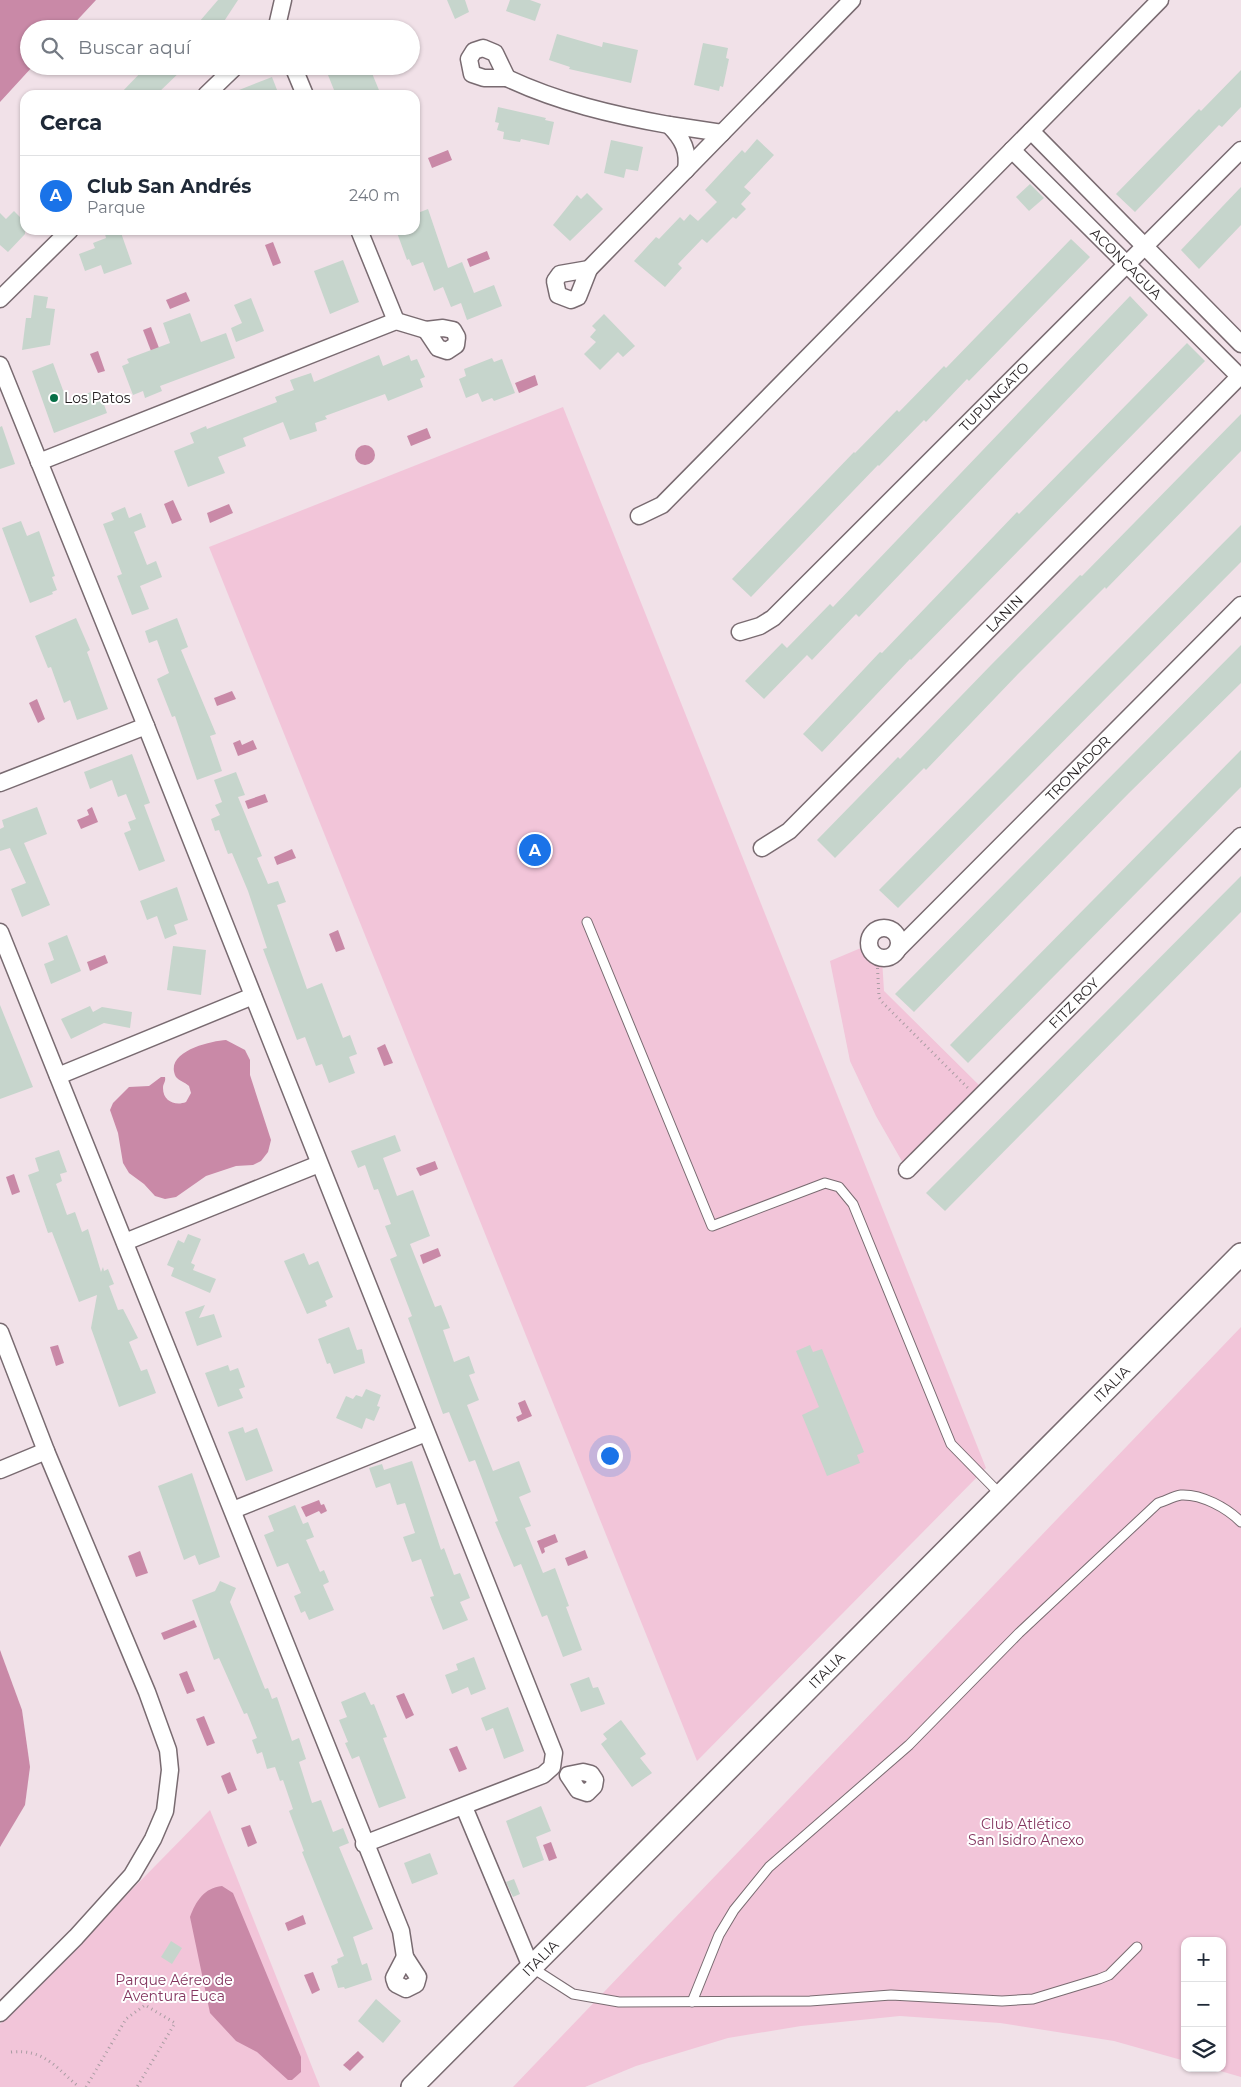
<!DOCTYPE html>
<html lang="es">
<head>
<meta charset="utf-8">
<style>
	body { margin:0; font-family:Montserrat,sans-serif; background:#f6f6f7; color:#1f2937 }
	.controls { position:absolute; right:15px; bottom:15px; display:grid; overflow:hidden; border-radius:10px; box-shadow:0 1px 4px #0004 }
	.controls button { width:45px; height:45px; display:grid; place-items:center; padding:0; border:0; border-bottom:1px solid #e0e1e3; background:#fff; color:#1f2937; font:25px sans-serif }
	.you { position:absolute; left:609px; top:1455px; width:18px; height:18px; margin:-12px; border:4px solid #fff; border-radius:50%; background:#1a73e8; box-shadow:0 0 0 8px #1a73e833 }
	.badge { display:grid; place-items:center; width:32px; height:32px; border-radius:50%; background:#1a73e8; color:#fff; font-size:16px; font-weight:700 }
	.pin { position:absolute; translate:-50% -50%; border:2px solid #fff; box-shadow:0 1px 5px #0006 }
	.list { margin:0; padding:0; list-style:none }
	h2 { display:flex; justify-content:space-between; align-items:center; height:65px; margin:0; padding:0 20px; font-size:21px }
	h2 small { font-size:16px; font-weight:400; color:#747a83 }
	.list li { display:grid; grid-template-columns:32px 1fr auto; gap:15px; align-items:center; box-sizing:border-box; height:80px; padding:0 20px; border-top:1px solid #e0e1e3 }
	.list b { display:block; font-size:19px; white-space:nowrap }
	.list p { margin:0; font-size:16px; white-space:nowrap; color:#747a83 }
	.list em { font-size:16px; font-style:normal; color:#747a83 }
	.icon { flex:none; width:28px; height:28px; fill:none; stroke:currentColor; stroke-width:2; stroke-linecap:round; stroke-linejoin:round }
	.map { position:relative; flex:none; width:1241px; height:2087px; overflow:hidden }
	.search { position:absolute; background:#fff; box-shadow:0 1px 4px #0004; left:20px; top:20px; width:400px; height:55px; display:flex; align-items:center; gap:12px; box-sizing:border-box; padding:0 18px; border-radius:28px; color:#747a83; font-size:19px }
	.panel { position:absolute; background:#fff; box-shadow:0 1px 4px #0004; left:20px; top:90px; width:400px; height:145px; border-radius:15px }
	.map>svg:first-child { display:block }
</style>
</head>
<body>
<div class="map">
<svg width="1241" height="2087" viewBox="0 0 1241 2087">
	<rect width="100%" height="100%" fill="#f1e1e8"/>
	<g fill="#f2c5d9">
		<polygon points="563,407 986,1468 697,1761 209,547"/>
		<polygon points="868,945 873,954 882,959 884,991 986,1092 907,1170 876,1116 850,1061 830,961"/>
		<polygon points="1241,1327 1241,2077 1210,2068 1222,2068 1222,1941 1185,1941 1185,2061 1114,2041 1000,2023 900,2016 801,2026 728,2038 636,2066 585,2087 513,2087"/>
		<polygon points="210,1810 320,2087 0,2087 0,2024"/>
	</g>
	<g fill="#c989a7">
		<polygon points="0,0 96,0 69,29 29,29 29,66 33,66 0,102"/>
		<polygon points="448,150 452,160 432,168 428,158"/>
		<polygon points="273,242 281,263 273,266 265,245"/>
		<polygon points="487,251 490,259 470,267 467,259"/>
		<polygon points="186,292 190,301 170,309 166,300"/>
		<polygon points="151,327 159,348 151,351 143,330"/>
		<polygon points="98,351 105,371 98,373 90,354"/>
		<polygon points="535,375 538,385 519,393 515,383"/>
		<polygon points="427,428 431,438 411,446 407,436"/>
		<circle cx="365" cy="455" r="10"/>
		<polygon points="173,500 182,520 172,524 164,504"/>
		<polygon points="229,504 233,513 210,523 207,513"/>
		<polygon points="232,691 236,699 217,706 214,698"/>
		<polygon points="37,699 45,719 38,723 29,703"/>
		<polygon points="240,740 242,745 253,740 257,749 238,756 233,743"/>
		<polygon points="265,794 268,802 248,809 245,801"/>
		<polygon points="92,807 98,822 81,829 77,820 89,815 87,810"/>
		<polygon points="292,849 296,858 277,865 274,857"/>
		<polygon points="338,930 345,949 336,952 329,934"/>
		<polygon points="105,955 108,963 90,971 87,962"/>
		<path d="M226 1040 245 1050 250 1060V1075L271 1140 268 1152 261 1161 253 1165 236 1166 206 1176 176 1197 165 1199 155 1196 144 1184 129 1173 123 1163 118 1133 110 1110 113 1103 129 1087 149 1086 161 1077H165C166 1082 163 1083 163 1088 163 1102 176 1106 186 1102L191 1093 189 1086C185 1082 179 1081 176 1077 163 1052 210 1041 226 1040Z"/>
		<polygon points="385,1044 393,1063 384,1066 377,1048"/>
		<polygon points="435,1161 438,1169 420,1176 416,1168"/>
		<polygon points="14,1174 20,1192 12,1195 6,1177"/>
		<polygon points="438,1248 441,1256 423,1264 420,1255"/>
		<polygon points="58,1345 64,1363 56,1366 50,1347"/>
		<polygon points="525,1400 532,1416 518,1422 516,1417 522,1414 518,1403"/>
		<polygon points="319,1500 321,1505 324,1504 327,1511 321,1514 319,1511 306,1517 301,1507"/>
		<polygon points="555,1534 558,1542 544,1548 545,1552 542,1554 537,1541"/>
		<polygon points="585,1550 588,1558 568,1566 565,1558"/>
		<polygon points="140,1551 148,1573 136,1577 128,1556"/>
		<polygon points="194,1620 197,1627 164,1640 161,1633"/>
		<polygon points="0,1650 22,1710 30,1767 25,1805 0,1847"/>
		<polygon points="187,1671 195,1691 187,1694 179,1674"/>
		<polygon points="404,1693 414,1715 406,1719 396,1696"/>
		<polygon points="204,1716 215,1743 207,1746 196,1719"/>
		<polygon points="457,1746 467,1769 459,1772 449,1749"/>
		<polygon points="230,1772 237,1790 228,1794 221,1776"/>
		<polygon points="250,1825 257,1843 248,1847 241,1828"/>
		<polygon points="551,1842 557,1858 549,1861 543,1845"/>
		<path d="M222 1886 233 1893 301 2057V2072L292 2080H288L257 2052 236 2041 210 2013 190 1917C196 1901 204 1888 222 1886Z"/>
		<polygon points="303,1915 306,1924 288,1931 285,1923"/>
		<polygon points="313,1972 320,1990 312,1994 304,1975"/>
		<polygon points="358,2051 364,2057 350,2071 343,2065"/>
	</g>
	<g fill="#c6d5cc">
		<polygon points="218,0 238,0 219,29 193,29"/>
		<polygon points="447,0 465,0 469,12 455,19"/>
		<polygon points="510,0 530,0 541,4 535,21 506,11"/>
		<polygon points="557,34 602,47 603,42 638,50 631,83 569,69 570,67 549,60"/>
		<polygon points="703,43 728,48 726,58 729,59 723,87 720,86 719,91 694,85"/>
		<polygon points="147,66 186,66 156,95 119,95"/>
		<polygon points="348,66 369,66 381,95 336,95 328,75"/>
		<polygon points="1241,70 1241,107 1222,127 1219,125 1135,212 1116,194 1199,109 1201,111"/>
		<polygon points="272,77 279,95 229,95 229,94"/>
		<polygon points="498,107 546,118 545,120 554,122 549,145 521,139 520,142 503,139 504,132 497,130 499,123 495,122"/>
		<polygon points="757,139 774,155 744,187 751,193 741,204 746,209 736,219 733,217 707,243 702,239 678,264 682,268 665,287 634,261 656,237 659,239 680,217 684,221 690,214 698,221 717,202 705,190 742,150 745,153"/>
		<polygon points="611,140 643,147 638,171 626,169 624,178 604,173"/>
		<polygon points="1030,184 1044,198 1029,211 1016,197"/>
		<polygon points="1241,187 1241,225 1199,269 1181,250"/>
		<polygon points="587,193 603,209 570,241 553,225 577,195 581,199"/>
		<polygon points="428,209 448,268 462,262 474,293 494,285 502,306 467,320 461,303 451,307 443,287 434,291 423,262 412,266 409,259 407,260 396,230 415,230 415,214"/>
		<polygon points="14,211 25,222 25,234 8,252 0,245 0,213 6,219"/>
		<polygon points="104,230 120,230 132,264 104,274 101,265 85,271 79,254 95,248 93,243 106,238"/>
		<polygon points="1071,239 1090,257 969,381 967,379 926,422 924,420 879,466 878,465 751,597 732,579 854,452 855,453 897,410 899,412 944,366 946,368"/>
		<polygon points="343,260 359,302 330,314 314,271"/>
		<polygon points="34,295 48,297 46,308 55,309 50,345 22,350 26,318 31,318"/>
		<polygon points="1130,296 1148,315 859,617 856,614 812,660 807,655 764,699 745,681 782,643 787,648 830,604 833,607"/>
		<polygon points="251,298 264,331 236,342 231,328 242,323 234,305"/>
		<polygon points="190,313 201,342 226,333 235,358 160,386 162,391 145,398 143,391 133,395 122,366 129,363 127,359 170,343 163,323"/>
		<polygon points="604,314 635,346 623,357 618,352 600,370 584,354 596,342 590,337 596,330 592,326"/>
		<polygon points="1187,343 1205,361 911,660 910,659 822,752 803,734 880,652 882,653 1017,512 1019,514"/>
		<polygon points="379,355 383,366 409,355 411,361 417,359 425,377 420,379 423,387 388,401 385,394 325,416 327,419 315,423 317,431 290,440 283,422 243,438 246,446 218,457 225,473 188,487 174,451 194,443 190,433 206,426 207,429 277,402 275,397 294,390 290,380 311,373 314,382"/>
		<polygon points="492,358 494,362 502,359 515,393 494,401 492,398 482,402 478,393 466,398 459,379 466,376 464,369"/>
		<polygon points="53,363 67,401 91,392 93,399 101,396 107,413 54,433 32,371"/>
		<polygon points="1241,414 1241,451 1106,589 1105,587 1018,674 926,770 924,768 835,858 817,840 898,757 900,759 991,665 1080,575 1082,576"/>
		<polygon points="2,426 15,464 0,469 0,427"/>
		<polygon points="125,507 129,518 141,513 146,527 134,532 147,565 156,561 162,577 140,586 149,609 132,615 117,576 122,574 103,524 114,520 111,513"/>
		<polygon points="21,521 27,536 39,531 55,576 52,577 57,590 52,592 53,594 30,603 2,528"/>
		<polygon points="1241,525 1241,562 898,908 879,890"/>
		<polygon points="76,618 90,650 87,652 108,709 77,720 70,700 64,703 51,667 48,668 35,636"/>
		<polygon points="177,618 188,647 181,650 216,734 210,736 222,771 197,780 175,716 172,717 157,679 169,673 157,640 149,643 145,631"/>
		<polygon points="1241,645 1241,683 1129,793 914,1012 895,994"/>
		<polygon points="1241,750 1241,787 968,1063 950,1045"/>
		<polygon points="132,754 150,803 144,805 165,861 139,871 124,833 131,830 128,822 136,819 126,794 118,797 112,780 90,789 84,772"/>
		<polygon points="236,772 245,795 238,797 262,856 257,858 268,884 278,881 286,902 277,905 307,989 322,983 343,1038 350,1035 357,1054 349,1057 355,1073 329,1083 322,1064 316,1066 305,1037 297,1040 263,949 267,948 248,891 232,853 228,854 219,830 215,831 211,819 220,815 215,805 222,802 214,780"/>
		<polygon points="37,807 47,834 24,843 50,905 22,917 11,889 26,883 10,848 0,851 0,829 4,827 2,820"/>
		<polygon points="1241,876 1241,912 945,1211 926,1193"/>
		<polygon points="177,887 188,920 174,925 177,934 165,939 157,916 147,920 140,901"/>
		<polygon points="67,935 81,971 51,984 44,964 54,960 48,943"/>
		<polygon points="173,946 206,950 201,995 167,990"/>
		<polygon points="0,1005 33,1087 0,1099"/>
		<polygon points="90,1006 93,1012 102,1007 132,1012 130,1028 104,1023 71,1039 61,1019"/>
		<polygon points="395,1135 401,1151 383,1158 397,1196 413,1190 430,1236 410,1244 435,1307 441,1305 450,1328 443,1330 454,1362 469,1356 475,1373 469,1375 479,1400 467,1405 493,1471 519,1461 531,1492 519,1497 531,1526 525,1528 543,1573 555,1568 569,1606 566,1607 582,1650 563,1657 547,1615 542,1617 521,1564 514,1567 495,1522 498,1521 475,1460 469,1462 449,1412 443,1414 408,1318 412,1316 390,1259 397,1256 385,1226 391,1224 378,1189 374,1190 365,1165 358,1168 351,1151"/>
		<polygon points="59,1150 67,1172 60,1174 62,1181 56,1184 67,1215 75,1212 82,1232 88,1229 101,1272 103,1267 104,1271 108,1269 114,1284 109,1286 118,1310 123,1309 138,1338 129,1342 141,1371 147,1369 156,1393 119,1407 91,1328 97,1295 79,1302 52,1232 48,1233 28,1175 39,1171 35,1158"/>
		<polygon points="188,1234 201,1239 191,1263 195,1265 193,1270 216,1279 210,1293 171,1276 174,1268 167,1265 178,1240 184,1243"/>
		<polygon points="304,1253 309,1265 318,1261 333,1297 325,1301 327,1306 307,1314 284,1261"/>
		<polygon points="205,1305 199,1318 214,1314 222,1337 197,1346 185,1312"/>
		<polygon points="349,1327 357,1350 362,1349 365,1363 334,1374 330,1363 327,1364 318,1339"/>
		<polygon points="810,1345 813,1352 822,1349 864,1452 857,1455 860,1463 827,1476 802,1415 819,1407 796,1351"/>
		<polygon points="228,1365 230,1371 238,1368 245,1387 239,1389 243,1398 218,1407 205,1373"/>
		<polygon points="366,1389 381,1395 377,1406 380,1407 374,1421 366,1418 362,1429 336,1418 346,1396 353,1399 356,1395 362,1397"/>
		<polygon points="243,1427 245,1433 257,1428 273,1471 246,1481 228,1432"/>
		<polygon points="412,1461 441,1550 444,1548 454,1575 460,1573 470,1598 460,1602 468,1620 443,1630 430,1597 434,1596 421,1559 412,1562 403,1537 415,1533 405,1503 397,1505 390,1483 376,1488 369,1468 382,1464 384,1470"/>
		<polygon points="192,1473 220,1557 199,1565 195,1555 184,1560 158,1486"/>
		<polygon points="295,1505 303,1524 308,1522 314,1537 306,1540 320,1572 324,1570 329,1582 323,1585 334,1610 309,1620 305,1611 301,1613 294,1596 301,1593 288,1563 277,1567 264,1535 274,1531 268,1516"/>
		<polygon points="220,1581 236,1588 230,1602 245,1639 265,1689 268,1688 272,1699 277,1697 292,1741 299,1738 306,1759 299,1762 312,1803 321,1800 333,1832 343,1828 349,1843 339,1847 373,1929 353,1937 362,1965 367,1963 372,1980 345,1989 344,1987 338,1988 331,1966 338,1963 337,1959 344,1956 302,1852 304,1851 289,1811 293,1809 283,1780 280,1781 275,1767 267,1769 262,1752 257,1754 252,1740 257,1738 247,1713 244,1714 219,1658 214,1660 192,1600 215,1591"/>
		<polygon points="474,1657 486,1689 471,1695 468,1687 452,1694 445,1675 458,1670 456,1664"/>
		<polygon points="589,1677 593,1688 598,1687 605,1704 581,1712 570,1684"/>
		<polygon points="365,1692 371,1705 374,1704 387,1737 383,1738 406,1798 379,1808 359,1756 352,1759 345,1743 348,1742 339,1720 347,1717 341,1702"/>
		<polygon points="508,1707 524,1751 504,1759 493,1728 486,1731 481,1718"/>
		<polygon points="621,1720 646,1754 640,1758 652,1773 632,1787 601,1744 607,1739 603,1734"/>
		<polygon points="541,1806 551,1831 536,1837 544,1860 523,1868 506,1821"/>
		<polygon points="430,1853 438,1874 412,1884 404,1863"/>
		<polygon points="514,1879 520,1894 513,1897 506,1882"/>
		<polygon points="171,1941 182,1948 172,1964 161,1957"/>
		<polygon points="376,1999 401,2021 383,2043 358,2021"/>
	</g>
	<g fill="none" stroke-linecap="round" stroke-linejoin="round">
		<g stroke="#796b71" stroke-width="11">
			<g id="service">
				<polyline points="587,922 712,1226 825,1183 839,1187 853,1204 951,1444 1001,1495"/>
				<polyline points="531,1967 573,1994 619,2002 810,2001 891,1995 1002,2001 1033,1999 1099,1979 1109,1975 1137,1947"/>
				<path d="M692 2002 719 1935 734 1910 769 1867 909 1745 1019 1633 1158 1503C1165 1501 1174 1496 1181 1495 1202 1494 1227 1508 1241 1522"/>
			</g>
		</g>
		<g stroke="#796b71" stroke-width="19">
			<g id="minor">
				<polyline points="273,29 277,26 283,0"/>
				<polygon points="483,48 495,53 507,78 484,78 472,74 469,59 474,51"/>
				<polyline points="293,66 305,95"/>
				<path d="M507 78C558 102 613 115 669 125"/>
				<polyline points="206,95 236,66"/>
				<polyline points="1031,131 1241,344"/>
				<path id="s1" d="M1012 150 1241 378"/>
				<path d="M686 170C689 151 683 139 669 125L722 133"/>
				<polyline points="359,230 396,321"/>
				<polyline points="589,269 852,0"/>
				<polygon points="589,269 578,297 571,300 558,295 555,281 560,274"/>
				<polyline points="0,299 70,230"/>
				<polygon points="443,328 453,330 457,337 456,345 447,351 438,348 426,330"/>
				<polyline points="0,365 146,726 554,1753 552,1767 543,1775 364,1844"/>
				<polyline points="39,462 396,321 426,330"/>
				<polyline points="639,516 662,505 1160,0"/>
				<path id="s2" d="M740 632 760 626 773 618 1241 150"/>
				<polyline points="0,783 146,726"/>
				<path id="s3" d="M762 848 789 831 1241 375"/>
				<circle cx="884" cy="943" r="15"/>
				<polyline points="0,932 401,1931 405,1957"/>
				<path id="s4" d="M898 949 1241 605"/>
				<polyline points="58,1076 253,996"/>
				<path id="s5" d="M907 1170 1241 836"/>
				<polyline points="125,1242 319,1164"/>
				<polyline points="0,1332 46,1451 147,1692 168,1750 170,1770 165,1811 153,1839 132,1875 76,1937 0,2013"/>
				<polyline points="0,1470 46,1451"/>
				<polyline points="233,1510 426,1433"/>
				<polygon points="583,1772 591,1774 595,1780 594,1786 587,1793 578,1790 568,1775"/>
				<polyline points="464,1807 531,1967"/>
				<polygon points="405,1957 418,1977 416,1984 406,1989 396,1984 394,1978"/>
			</g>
		</g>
		<g stroke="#796b71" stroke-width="24">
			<g id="tertiary">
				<path id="s6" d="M412 2087 1241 1254"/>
			</g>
		</g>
		<g stroke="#aa9da3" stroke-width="3" stroke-dasharray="1 4" stroke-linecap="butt">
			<polyline points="877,958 879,997 882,1002 968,1088"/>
			<path d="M11 2052C45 2049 55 2067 79 2087"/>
			<polyline points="86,2087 126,2019 145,2005 175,2023 137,2087"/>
		</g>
		<use href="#service" stroke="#fff" stroke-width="9"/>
		<use href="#minor" stroke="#fff" stroke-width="16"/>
		<use href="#tertiary" stroke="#fff" stroke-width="21"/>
	</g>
	<circle fill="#056f46" stroke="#fff" stroke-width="2" cx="54" cy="398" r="5"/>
	<g text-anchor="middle" stroke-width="4" stroke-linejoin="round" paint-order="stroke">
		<g font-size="14" fill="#231e20" stroke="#fff">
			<text dy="5" stroke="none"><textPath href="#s1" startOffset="161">ACONCAGUA</textPath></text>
			<text dy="5" stroke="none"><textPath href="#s2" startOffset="349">TUPUNGATO</textPath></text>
			<text dy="5" stroke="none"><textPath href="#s3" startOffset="338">LANIN</textPath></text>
			<text dy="5" stroke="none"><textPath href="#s4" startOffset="255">TRONADOR</textPath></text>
			<text dy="5" stroke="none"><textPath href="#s5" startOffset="236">FITZ ROY</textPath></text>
			<text dy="5" stroke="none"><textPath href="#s6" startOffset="992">ITALIA</textPath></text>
			<text dy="5" stroke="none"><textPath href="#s6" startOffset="588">ITALIA</textPath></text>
			<text dy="5" stroke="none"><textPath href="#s6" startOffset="182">ITALIA</textPath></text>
		</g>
		<g font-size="14" fill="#231e20" stroke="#fff" text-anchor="start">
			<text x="64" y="403">Los Patos</text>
		</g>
		<g font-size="14" fill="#843660" stroke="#fff">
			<text x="1026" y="1829">Club Atlético<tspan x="1026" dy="16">San Isidro Anexo</tspan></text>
			<text x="174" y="1985">Parque Aéreo de<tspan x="174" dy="16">Aventura Euca</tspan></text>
		</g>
	</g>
</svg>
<div class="controls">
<button>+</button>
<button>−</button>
<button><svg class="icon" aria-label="layers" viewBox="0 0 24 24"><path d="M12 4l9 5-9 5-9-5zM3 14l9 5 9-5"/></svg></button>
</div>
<div class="you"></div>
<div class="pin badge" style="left:535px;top:850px">A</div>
<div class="search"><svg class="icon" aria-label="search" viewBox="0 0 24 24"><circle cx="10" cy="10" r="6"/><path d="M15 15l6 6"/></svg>Buscar aquí</div>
<section class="panel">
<h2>Cerca<small></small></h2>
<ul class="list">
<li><span class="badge">A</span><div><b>Club San Andrés</b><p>Parque</p></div><em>240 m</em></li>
</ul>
</section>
</div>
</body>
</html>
